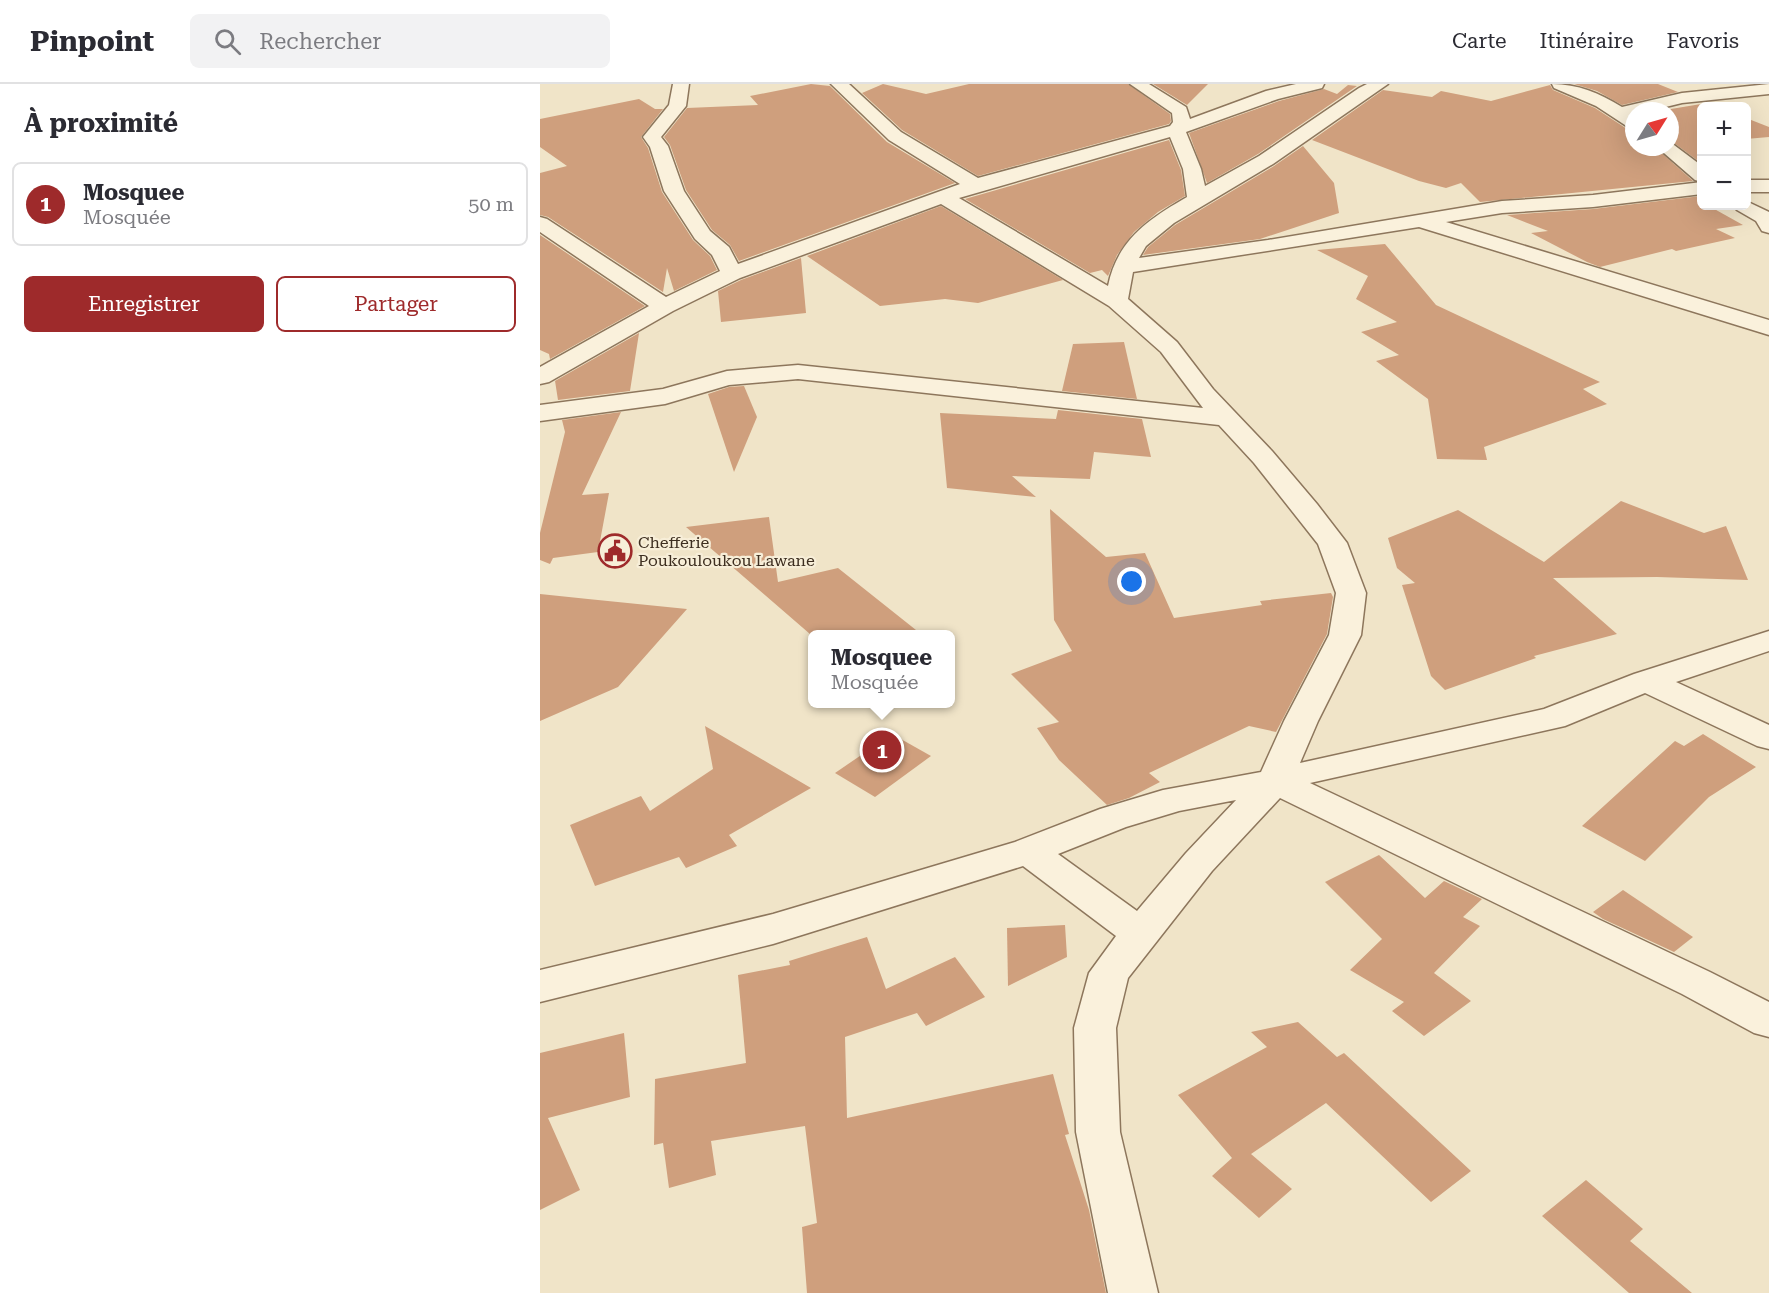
<!DOCTYPE html>
<html lang="fr">
<head>
<meta charset="utf-8">
<style>
	body { margin:0; font-family:"Roboto Serif",serif; background:#f2f2f3; color:#2b2b33 }
	.controls { position:absolute; right:18px; top:18px; display:grid; overflow:hidden; border-radius:9px; box-shadow:0 6px 24px #0002 }
	.controls button { width:54px; height:54px; display:grid; place-items:center; padding:0; border:0; border-bottom:2px solid #e1e1e2; background:#fff; color:#2b2b33; font:30px sans-serif }
	.compass { position:absolute; left:1085px; top:18px; width:54px; height:54px; border-radius:50%; background:#fff; box-shadow:0 6px 24px #0002; rotate:53deg }
	.you { position:absolute; left:592px; top:498px; width:21px; height:21px; margin:-15px; border:4px solid #fff; border-radius:50%; background:#1a73e8; box-shadow:0 0 0 9px #1a73e833 }
	.badge { display:grid; place-items:center; width:39px; height:39px; border-radius:50%; background:#9e2a2b; color:#fff; font-size:20px; font-weight:700 }
	.pin { position:absolute; translate:-50% -50%; border:3px solid #fff; box-shadow:0 2px 6px #0006 }
	.popup { position:absolute; left:268px; top:546px; width:147px; height:78px; box-sizing:border-box; display:grid; place-content:center; border-radius:9px; background:#fff; filter:drop-shadow(0 2px 4px #0005); font-size:20px; white-space:nowrap; color:#7c7c81 }
	.popup b { font-size:22px; color:#2b2b33 }
	.popup::after { content:''; position:absolute; left:50%; top:100%; margin-left:-12px; border:12px solid transparent; border-top-color:#fff }
	.list { margin:0; padding:0; list-style:none }
	h2 { display:flex; justify-content:space-between; align-items:center; height:78px; margin:0; padding:0 24px; font-size:26px }
	h2 small { font-size:20px; font-weight:400; color:#7c7c81 }
	.list li { display:grid; grid-template-columns:39px 1fr auto; gap:18px; align-items:center; box-sizing:border-box; height:84px; margin:0 12px 12px; padding:0 12px; border:2px solid #e1e1e2; border-radius:9px }
	.list b { display:block; font-size:22px; white-space:nowrap }
	.list p { margin:0; font-size:20px; white-space:nowrap; color:#7c7c81 }
	.list em { font-size:20px; font-style:normal; color:#7c7c81 }
	.actions { display:flex; gap:12px; padding:18px 24px }
	.actions a { flex:1; padding:14px 0; border:2px solid #9e2a2b; border-radius:9px; text-align:center; font-size:21px; color:#9e2a2b }
	.actions .main { background:#9e2a2b; color:#fff }
	.icon { flex:none; width:33px; height:33px; fill:none; stroke:currentColor; stroke-width:2; stroke-linecap:round; stroke-linejoin:round }
	.map { position:relative; flex:none; width:1229px; height:1209px; overflow:hidden }
	header { display:flex; align-items:center; gap:36px; box-sizing:border-box; height:84px; padding:0 30px; background:#fff; border-bottom:2px solid #e1e1e2 }
	header strong { font-size:28px }
	nav { display:flex; gap:33px; margin-inline-start:auto; font-size:21px }
	.search { width:420px; height:54px; background:#f2f2f3; display:flex; align-items:center; gap:15px; box-sizing:border-box; padding:0 21px; border-radius:9px; color:#7c7c81; font-size:22px }
	main { display:flex }
	aside { flex:1; background:#fff }
	.map>svg:first-child { display:block }
</style>
</head>
<body>
<header>
<strong>Pinpoint</strong>
<div class="search"><svg class="icon" aria-label="search" viewBox="0 0 24 24"><circle cx="10" cy="10" r="6"/><path d="M15 15l6 6"/></svg>Rechercher</div>
<nav><a>Carte</a><a>Itinéraire</a><a>Favoris</a></nav>
</header>
<main>
<aside>
<h2>À proximité<small></small></h2>
<ul class="list">
<li><span class="badge">1</span><div><b>Mosquee</b><p>Mosquée</p></div><em>50 m</em></li>
</ul>
<div class="actions"><a class="main">Enregistrer</a><a>Partager</a></div>
</aside>
<div class="map">
<svg width="1229" height="1209" viewBox="0 0 1229 1209">
	<rect width="100%" height="100%" fill="#f0e4c8"/>
	<g fill="#cf9f7d">
		<polygon points="271,0 290,2 347,58 415,99 199,177 190,161 172,146 146,106 130,61 124,53 147,24 218,21 210,12"/>
		<polygon points="343,0 386,10 429,0 588,0 630,30 631,37 629,40 438,92 362,46 322,9"/>
		<polygon points="613,0 668,0 647,21"/>
		<polygon points="1034,0 1118,0 1138,8 1082,21 1057,7"/>
		<polygon points="808,1 817,2 718,70 667,99 649,49 739,17 784,5 797,10"/>
		<polygon points="1010,1 1013,6 1055,24 1087,45 1094,46 1094,63 1115,63 1153,97 940,118 921,99 906,104 879,97 772,56 843,6 892,13 901,7 951,17"/>
		<polygon points="99,15 115,25 123,25 101,53 108,64 122,108 153,156 170,172 177,186 134,207 127,184 123,208 8,133 0,131 0,89 27,82 0,63 0,35"/>
		<polygon points="1167,19 1177,22 1161,22 1161,79 1130,56 1130,27 1119,27"/>
		<polygon points="1206,34 1229,43 1229,53 1206,55"/>
		<polygon points="629,56 641,86 645,112 618,128 594,148 577,171 568,192 562,186 550,189 425,115"/>
		<polygon points="763,62 794,99 799,129 720,155 603,171 608,163 635,141 734,82"/>
		<polygon points="1161,112 1161,122 1169,122 1203,141 1176,145 1195,154 1136,167 1132,165 1060,183 1047,178 991,149 1008,147 967,131 1053,125"/>
		<polygon points="401,122 523,196 438,219 405,215 340,222 267,172"/>
		<polygon points="0,151 105,222 10,275 9,270 0,266"/>
		<polygon points="845,160 896,221 1060,298 1043,305 1067,320 944,363 947,376 897,375 888,315 836,277 859,271 821,248 857,238 816,215 828,192 777,166"/>
		<polygon points="261,174 266,229 181,238 178,207 201,196"/>
		<polygon points="99,249 90,307 18,316 15,297"/>
		<polygon points="584,258 597,315 522,307 533,260"/>
		<polygon points="204,302 217,333 194,388 168,310 189,303"/>
		<polygon points="518,326 602,335 611,373 554,368 550,395 472,392 496,413 407,404 400,329 516,335"/>
		<polygon points="81,328 42,411 69,409 58,468 13,474 10,480 0,476 0,449 25,348 22,336"/>
		<polygon points="1081,417 1164,449 1186,442 1208,496 1117,493 1013,494 1077,550 994,572 996,574 905,606 891,592 862,501 875,499 857,484 848,454 918,426 1004,478"/>
		<polygon points="510,425 566,473 605,469 634,534 722,521 720,517 791,509 793,513 787,550 736,648 709,642 609,689 620,698 589,714 567,721 519,676 497,644 519,638 471,590 532,567 514,536"/>
		<polygon points="229,433 238,498 298,484 381,550 270,550 146,443"/>
		<polygon points="0,510 48,515 147,525 78,603 0,637"/>
		<polygon points="165,642 271,704 189,751 197,762 146,784 139,773 55,802 30,741 101,712 110,727 173,685"/>
		<polygon points="352,650 391,672 335,713 295,689"/>
		<polygon points="1163,650 1216,683 1169,713 1105,777 1042,742 1135,657 1144,662"/>
		<polygon points="839,771 885,814 904,797 942,815 923,833 940,842 894,889 931,917 884,952 852,927 864,918 810,886 842,855 785,798"/>
		<polygon points="1083,806 1153,853 1134,868 1063,835 1053,828"/>
		<polygon points="525,841 527,873 468,902 467,844"/>
		<polygon points="327,853 346,905 415,873 445,913 386,942 377,929 305,953 307,1034 513,990 529,1050 525,1051 549,1126 566,1209 267,1209 262,1143 277,1139 265,1042 171,1057 176,1091 129,1104 123,1059 114,1061 115,995 206,979 198,891 250,881 249,877"/>
		<polygon points="758,938 797,973 804,969 931,1087 891,1118 786,1019 711,1070 752,1105 719,1134 672,1092 692,1074 638,1011 727,963 711,948"/>
		<polygon points="84,949 90,1013 8,1034 40,1106 0,1126 0,969"/>
		<polygon points="1046,1096 1103,1145 1090,1157 1152,1209 1089,1209 1002,1132"/>
	</g>
	<g fill="none" stroke-linecap="round" stroke-linejoin="round">
		<g stroke="#8d765c" stroke-width="3">
			<g id="street">
				<path d="M133 0H149L146 22 121 53 128 62 144 107 170 147 189 163 198 180 420 100 349 56 291 0H309L361 48 438 94 630 42 633 38 632 29 590 0H609L646 23 650 35 726 7 756 0H784L782 4 738 15 646 48 661 85 665 102 719 72 819 4 827 0H848L733 80 634 139 606 162 599 174 728 156 962 117 1053 111 1162 98V110L1053 123 962 129 906 138 1229 236V251L879 143 593 188 588 215 637 258 673 305 732 367 777 420 807 459 826 509 821 551 778 637 760 679 1004 625 1094 590 1229 547V567L1136 598 1229 641V665L1217 662 1105 609 1025 642 770 699 1170 888 1229 918V953L1214 949 1142 910 740 714 672 787 588 894 576 944 580 1048 618 1209H568L536 1048 534 944 549 889 576 852 483 782 233 860 0 918V886L233 830 475 758 560 725 623 706 721 688 744 637 789 551 796 509 778 460 714 379 679 341 258 295 189 301 125 320 0 337V321L123 305 187 287 258 281 663 324 621 268 569 222 401 120 200 194 133 227 9 298 0 300V283L109 222 0 148V133L7 135 126 213 180 187 172 171 155 155 124 107 110 63 103 53 129 21ZM630 53 643 85 647 113C607 136 577 157 568 202L419 114ZM696 716 646 769 597 827 518 770 586 743 639 727Z"/>
				<path d="M1012 0C1038 0 1059 9 1082 23L1142 9 1229 0V10L1142 19 1109 27H1094V44L1088 43 1056 22 1014 4Z"/>
				<polygon points="1130,58 1162,82 1162,98 1155,96 1117,63 1130,63"/>
				<rect x="1206" y="96" width="23" height="12"/>
				<polygon points="1206,117 1229,128 1229,149 1222,147 1216,137 1197,126 1194,122 1206,122"/>
			</g>
		</g>
		<use href="#street" fill="#faf1dc" fill-rule="evenodd"/>
	</g>
	<defs>
		<g id="civic-ring" transform="scale(1.725)"><circle r="9.5" fill="#f7eed8" stroke="#9e2a2b" stroke-width="1.5"/><path d="M-.6-6.5H3V-4.5H.6V-3L4-1V1h2V6H-6V1h2V-1L-.6-3ZM-1.2 2.5V6h2.4V2.5Z" fill="#9e2a2b"/></g>
	</defs>
	<g fill-rule="evenodd">
		<use href="#civic-ring" x="75" y="467"/>
	</g>
	<g text-anchor="middle" stroke-width="4.5" stroke-linejoin="round" paint-order="stroke">
		<g font-size="16" fill="#3d2e20" stroke="#f7eed8" text-anchor="start">
			<text x="98" y="464">Chefferie<tspan x="98" dy="18">Poukouloukou Lawane</tspan></text>
		</g>
	</g>
</svg>
<div class="controls">
<button>+</button>
<button>−</button>
</div>
<svg class="compass" viewBox="-18 -18 36 36"><path d="M0-13l5 13h-10z" fill="#e53935"/><path d="M0 13l5-13h-10z" fill="#7c7c81"/></svg>
<div class="you"></div>
<div class="pin badge" style="left:342px;top:666px">1</div>
<div class="popup"><b>Mosquee</b>Mosquée</div>
</div>
</main>
</body>
</html>
